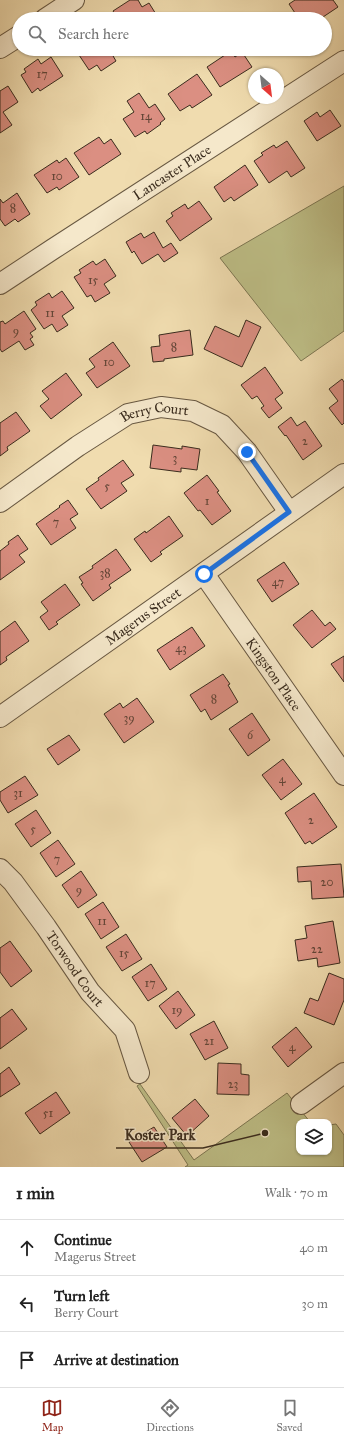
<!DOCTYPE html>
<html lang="en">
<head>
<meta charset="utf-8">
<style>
	body { margin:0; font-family:"IM FELL Great Primer",serif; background:#f6f6f6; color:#222 }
	.controls { position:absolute; right:12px; bottom:12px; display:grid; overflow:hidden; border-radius:8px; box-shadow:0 1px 3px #0004 }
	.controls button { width:36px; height:36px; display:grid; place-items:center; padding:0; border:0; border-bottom:1px solid #e0e0e0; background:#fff; color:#222; font:20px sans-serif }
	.compass { position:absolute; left:248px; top:68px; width:36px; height:36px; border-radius:50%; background:#fff; box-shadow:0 1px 3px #0004; rotate:152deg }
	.stop { position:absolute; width:12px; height:12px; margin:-9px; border:3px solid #1a73e8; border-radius:50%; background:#fff }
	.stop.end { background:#1a73e8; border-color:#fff; box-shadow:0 1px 4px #0008 }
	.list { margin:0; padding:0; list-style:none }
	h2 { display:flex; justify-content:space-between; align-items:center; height:52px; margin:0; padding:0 16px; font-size:17px }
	h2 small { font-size:13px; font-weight:400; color:#767676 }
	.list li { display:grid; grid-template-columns:26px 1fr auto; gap:12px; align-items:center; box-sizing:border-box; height:56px; padding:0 16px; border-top:1px solid #e0e0e0 }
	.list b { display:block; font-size:15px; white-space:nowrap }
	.list p { margin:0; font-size:13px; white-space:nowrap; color:#767676 }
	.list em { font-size:13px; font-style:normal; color:#767676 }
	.icon { flex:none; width:22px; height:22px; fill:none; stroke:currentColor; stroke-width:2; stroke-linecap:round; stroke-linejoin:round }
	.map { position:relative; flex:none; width:344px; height:1167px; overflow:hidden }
	.search { position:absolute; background:#fff; box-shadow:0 1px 3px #0004; left:12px; right:12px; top:12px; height:44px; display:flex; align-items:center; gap:10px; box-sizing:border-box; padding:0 14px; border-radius:22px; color:#767676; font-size:15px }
	.sheet { height:220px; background:#fff }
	nav { display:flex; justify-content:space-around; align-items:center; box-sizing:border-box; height:56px; border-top:1px solid #e0e0e0; background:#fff; font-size:11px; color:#767676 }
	nav a { display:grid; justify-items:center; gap:2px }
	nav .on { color:#8f2418 }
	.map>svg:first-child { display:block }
</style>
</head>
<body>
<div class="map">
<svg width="344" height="1167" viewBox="0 0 344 1167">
	<rect width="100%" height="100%" fill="#f0dcaf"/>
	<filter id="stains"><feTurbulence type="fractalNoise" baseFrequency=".005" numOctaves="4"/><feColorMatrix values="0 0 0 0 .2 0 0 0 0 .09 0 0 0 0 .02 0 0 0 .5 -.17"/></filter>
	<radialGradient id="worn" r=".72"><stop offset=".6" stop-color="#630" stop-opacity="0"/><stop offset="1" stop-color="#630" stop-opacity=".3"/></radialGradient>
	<g fill="#bebf87" stroke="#7c7652">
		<polygon points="344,186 344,331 301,361 220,258"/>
		<polygon points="140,1084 194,1160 287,1093 310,1122 299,1122 299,1152 329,1152 329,1125 336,1124 344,1135 344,1167 185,1167 188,1165 137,1086"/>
	</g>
	<g fill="#db8f82" stroke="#3a2c1e">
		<polygon points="130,0 138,0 142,7 149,3 159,19 118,19 113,11"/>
		<polygon points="295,0 333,0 338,7 320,19 299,19 289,4"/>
		<polygon points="75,49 109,49 116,61 101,71 97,65 89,70"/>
		<polygon points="266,49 279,49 270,55"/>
		<polygon points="231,51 235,57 242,52 252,67 220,87 207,67"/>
		<polygon points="51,57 63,76 40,91 38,88 32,93 21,75 26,72 24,69 38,59 41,64"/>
		<polygon points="197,74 212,95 192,108 190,105 180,111 168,94"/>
		<polygon points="8,86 18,102 3,112 12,125 0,133 0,91"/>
		<polygon points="139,93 149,108 155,104 165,119 160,123 161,124 147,134 145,131 135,137 123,119 134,112 127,101"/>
		<polygon points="330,110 341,126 317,141 304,121 317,112 320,117"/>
		<polygon points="99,137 104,144 111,139 121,154 89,175 74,153"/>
		<polygon points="287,141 305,168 291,177 287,171 269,183 254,161 263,155 261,153 274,145 276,148"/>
		<polygon points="66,158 79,177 59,190 57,187 47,193 34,175 57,160 59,163"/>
		<polygon points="245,165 258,185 234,201 231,197 224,202 214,187"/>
		<polygon points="17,193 30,214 18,222 15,219 5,226 0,219 0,199 3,203"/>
		<polygon points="199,201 212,219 180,241 166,221 173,216 171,213 185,204 188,209"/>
		<polygon points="154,232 163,248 171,243 178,253 164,262 158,254 142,264 134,251 132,253 126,242 141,233 144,238"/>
		<polygon points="105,259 116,276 104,284 110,293 95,302 91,295 87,297 74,277 81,273 79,270 93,261 96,265"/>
		<polygon points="62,291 74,308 62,316 68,325 57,332 52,324 44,329 31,310 37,305 35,302 49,293 52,298"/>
		<polygon points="24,311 36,329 30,333 33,337 30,339 34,345 25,350 19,341 2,352 0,349 0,322 3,321 5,324"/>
		<polygon points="246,320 261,327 242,367 204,349 215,326 239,337"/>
		<polygon points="190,330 193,355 164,359 164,361 153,362 151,347 160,346 159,335"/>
		<polygon points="113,342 130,366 97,388 86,373 95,367 89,359"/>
		<polygon points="265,367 283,393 275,399 282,408 269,418 261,408 264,406 257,396 252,399 241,385"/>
		<polygon points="66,373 82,395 51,419 40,406 49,399 42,391"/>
		<polygon points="342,379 344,382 344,423 342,425 329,408 338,401 329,389"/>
		<polygon points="16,412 30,431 7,447 8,450 0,456 0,423"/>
		<polygon points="291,417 297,426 305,421 322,446 303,460 286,435 285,436 278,427"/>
		<polygon points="153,445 182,449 182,446 200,449 197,470 181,468 181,472 150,468"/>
		<polygon points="123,460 134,475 121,483 127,491 101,509 86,489 99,480 98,478"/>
		<polygon points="207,475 219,491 217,492 231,511 212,525 200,510 198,511 184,493"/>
		<polygon points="68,500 78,514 70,519 76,528 51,545 36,524 60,507 59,506"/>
		<polygon points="169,516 183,536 160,552 162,554 151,562 134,539 145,531 146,533"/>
		<polygon points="18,535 28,549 19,555 25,562 0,580 0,551 9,544 8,542"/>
		<polygon points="116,549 131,570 109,585 111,588 93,601 81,584 83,583 79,577 93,568 92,566"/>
		<polygon points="284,562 299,584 272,602 257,580"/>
		<polygon points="65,584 80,605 56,622 58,624 49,630 40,617 48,611 41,602"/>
		<polygon points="312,610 325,626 330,622 336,629 312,648 293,625"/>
		<polygon points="15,621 29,641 6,657 7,660 0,665 0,632"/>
		<polygon points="192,627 205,646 170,670 157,650"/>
		<polygon points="344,656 344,682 331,664"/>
		<polygon points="223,674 230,684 228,685 238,702 211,720 205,709 201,712 190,695"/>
		<polygon points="137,698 154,722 124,743 104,714 120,703 123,708"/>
		<polygon points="252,713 270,740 248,756 229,729"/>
		<polygon points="69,735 80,750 58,765 47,749"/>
		<polygon points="283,759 302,784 281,800 262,775"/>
		<polygon points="25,776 38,795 8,813 0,800 0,792"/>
		<polygon points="314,793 337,827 312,844 310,841 305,844 285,813"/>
		<polygon points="36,810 51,833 31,847 15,824"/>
		<polygon points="58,840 75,864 56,877 40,853"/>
		<polygon points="341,864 344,897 312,899 311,881 298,882 297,867"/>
		<polygon points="81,871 97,895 78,908 62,885"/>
		<polygon points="103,902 119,927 101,939 85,914"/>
		<polygon points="333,921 340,963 318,967 317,958 298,961 295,940 307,938 305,926"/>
		<polygon points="126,934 142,959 122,971 106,947"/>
		<polygon points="10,941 32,971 11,987 0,972 0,948"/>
		<polygon points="151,964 167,989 148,1001 132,977"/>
		<polygon points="329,973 344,979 344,1000 334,1025 304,1013 310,998 318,1001"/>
		<polygon points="178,991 195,1015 176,1029 159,1006"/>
		<polygon points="12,1009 27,1029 0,1049 0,1018"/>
		<polygon points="214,1021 228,1048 205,1060 190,1034"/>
		<polygon points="296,1027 312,1047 288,1067 272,1047"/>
		<polygon points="218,1063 241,1064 241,1074 249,1075 249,1095 217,1094"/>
		<polygon points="9,1067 20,1084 0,1097 0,1074"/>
		<polygon points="56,1092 70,1113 40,1134 25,1113"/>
		<polygon points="195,1099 209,1116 187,1136 172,1118"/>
		<polygon points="154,1127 167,1147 142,1162 129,1142"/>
	</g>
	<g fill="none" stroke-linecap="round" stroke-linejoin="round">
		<g stroke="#685842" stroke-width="22">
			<g id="street">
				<polyline points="45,19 74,0"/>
				<polyline points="0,48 19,36"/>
				<path id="s1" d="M0 284 53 249 344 61"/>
				<path id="s2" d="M0 502 78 446 128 414 161 407 193 411 222 425 247 452 289 512"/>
				<path id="s3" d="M204 574 344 775"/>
				<path id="s4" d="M0 717 344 474"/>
				<path id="s5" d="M0 869 13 882 46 927 90 992 125 1030 139 1073"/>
				<polyline points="301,1104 344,1073"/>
			</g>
		</g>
		<use href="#street" stroke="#f5e8cb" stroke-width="20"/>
	</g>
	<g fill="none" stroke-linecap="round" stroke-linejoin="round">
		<polyline stroke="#1a73e8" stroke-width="5" points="204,574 289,512 247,452"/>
	</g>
	<g text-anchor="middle" stroke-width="3" stroke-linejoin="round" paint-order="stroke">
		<g font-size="12" fill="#624537">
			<text x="42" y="78">17</text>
			<text x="146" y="120">14</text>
			<text x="57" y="180">10</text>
			<text x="13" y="212">8</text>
			<text x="93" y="284">15</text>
			<text x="50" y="317">11</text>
			<text x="16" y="335">9</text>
			<text x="174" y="351">8</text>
			<text x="109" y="366">10</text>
			<text x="305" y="445">2</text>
			<text x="175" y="462">3</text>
			<text x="107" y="490">5</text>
			<text x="207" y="505">1</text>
			<text x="56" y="526">7</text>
			<text x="105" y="577">38</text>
			<text x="278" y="586">47</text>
			<text x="181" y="652">43</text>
			<text x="214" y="703">8</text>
			<text x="129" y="722">39</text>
			<text x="250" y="739">6</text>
			<text x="282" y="783">4</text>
			<text x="18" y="797">31</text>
			<text x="311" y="824">2</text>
			<text x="33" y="833">5</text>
			<text x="57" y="863">7</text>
			<text x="327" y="886">20</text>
			<text x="79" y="894">9</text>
			<text x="102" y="925">11</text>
			<text x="317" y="953">22</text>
			<text x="124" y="957">15</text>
			<text x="150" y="987">17</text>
			<text x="177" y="1014">19</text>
			<text x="209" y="1045">21</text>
			<text x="292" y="1051">4</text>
			<text x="233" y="1088">23</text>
			<text x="48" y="1117">51</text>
		</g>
		<g font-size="14" fill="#3a2c1e" stroke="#f5e8cb">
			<text dy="5" stroke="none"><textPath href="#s1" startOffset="205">Lancaster Place</textPath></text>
			<text dy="5" stroke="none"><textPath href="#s2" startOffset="182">Berry Court</textPath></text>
			<text dy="5" stroke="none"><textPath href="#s4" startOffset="175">Magerus Street</textPath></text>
			<text dy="5" stroke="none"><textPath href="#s3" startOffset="122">Kingston Place</textPath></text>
			<text dy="5" stroke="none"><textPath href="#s5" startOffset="125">Torwood Court</textPath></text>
		</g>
	</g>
	<path fill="none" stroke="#3a2c1e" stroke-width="1.5" d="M265 1133L203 1148H116"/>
	<circle fill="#3a2c1e" stroke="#f5e8cb" stroke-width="1.5" cx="265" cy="1133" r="4"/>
	<g font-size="15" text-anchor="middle" font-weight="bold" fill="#3a2c1e" stroke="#f5e8cb" stroke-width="3" stroke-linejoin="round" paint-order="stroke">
		<text x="160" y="1140">Koster Park</text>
	</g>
	<rect width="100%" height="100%" filter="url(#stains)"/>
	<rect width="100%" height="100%" fill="url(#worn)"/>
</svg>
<div class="controls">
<button><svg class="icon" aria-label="layers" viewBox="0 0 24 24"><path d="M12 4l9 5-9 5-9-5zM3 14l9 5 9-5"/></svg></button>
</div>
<svg class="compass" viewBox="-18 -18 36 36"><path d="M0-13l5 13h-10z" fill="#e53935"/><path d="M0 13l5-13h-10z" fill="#767676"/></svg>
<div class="stop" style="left:204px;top:574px"></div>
<div class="stop end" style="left:247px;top:452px"></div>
<div class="search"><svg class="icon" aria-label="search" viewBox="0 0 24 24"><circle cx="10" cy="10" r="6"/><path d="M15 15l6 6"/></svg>Search here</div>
</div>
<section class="sheet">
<h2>1 min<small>Walk · 70 m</small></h2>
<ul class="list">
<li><svg class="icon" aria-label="ahead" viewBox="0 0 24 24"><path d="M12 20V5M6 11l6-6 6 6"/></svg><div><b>Continue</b><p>Magerus Street</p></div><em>40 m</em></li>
<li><svg class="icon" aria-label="left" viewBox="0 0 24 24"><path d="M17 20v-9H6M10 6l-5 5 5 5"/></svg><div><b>Turn left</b><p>Berry Court</p></div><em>30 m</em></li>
<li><svg class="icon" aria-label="arrive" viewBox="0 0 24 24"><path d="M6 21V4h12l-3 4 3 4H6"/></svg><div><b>Arrive at destination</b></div></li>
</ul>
</section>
<nav>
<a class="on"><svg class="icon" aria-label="map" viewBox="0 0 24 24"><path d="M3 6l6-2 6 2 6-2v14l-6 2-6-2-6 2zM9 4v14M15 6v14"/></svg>Map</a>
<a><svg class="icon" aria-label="directions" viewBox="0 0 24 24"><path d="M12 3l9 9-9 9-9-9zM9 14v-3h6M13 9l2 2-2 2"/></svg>Directions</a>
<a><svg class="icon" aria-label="saved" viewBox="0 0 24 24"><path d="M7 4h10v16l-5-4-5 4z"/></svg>Saved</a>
</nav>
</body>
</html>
